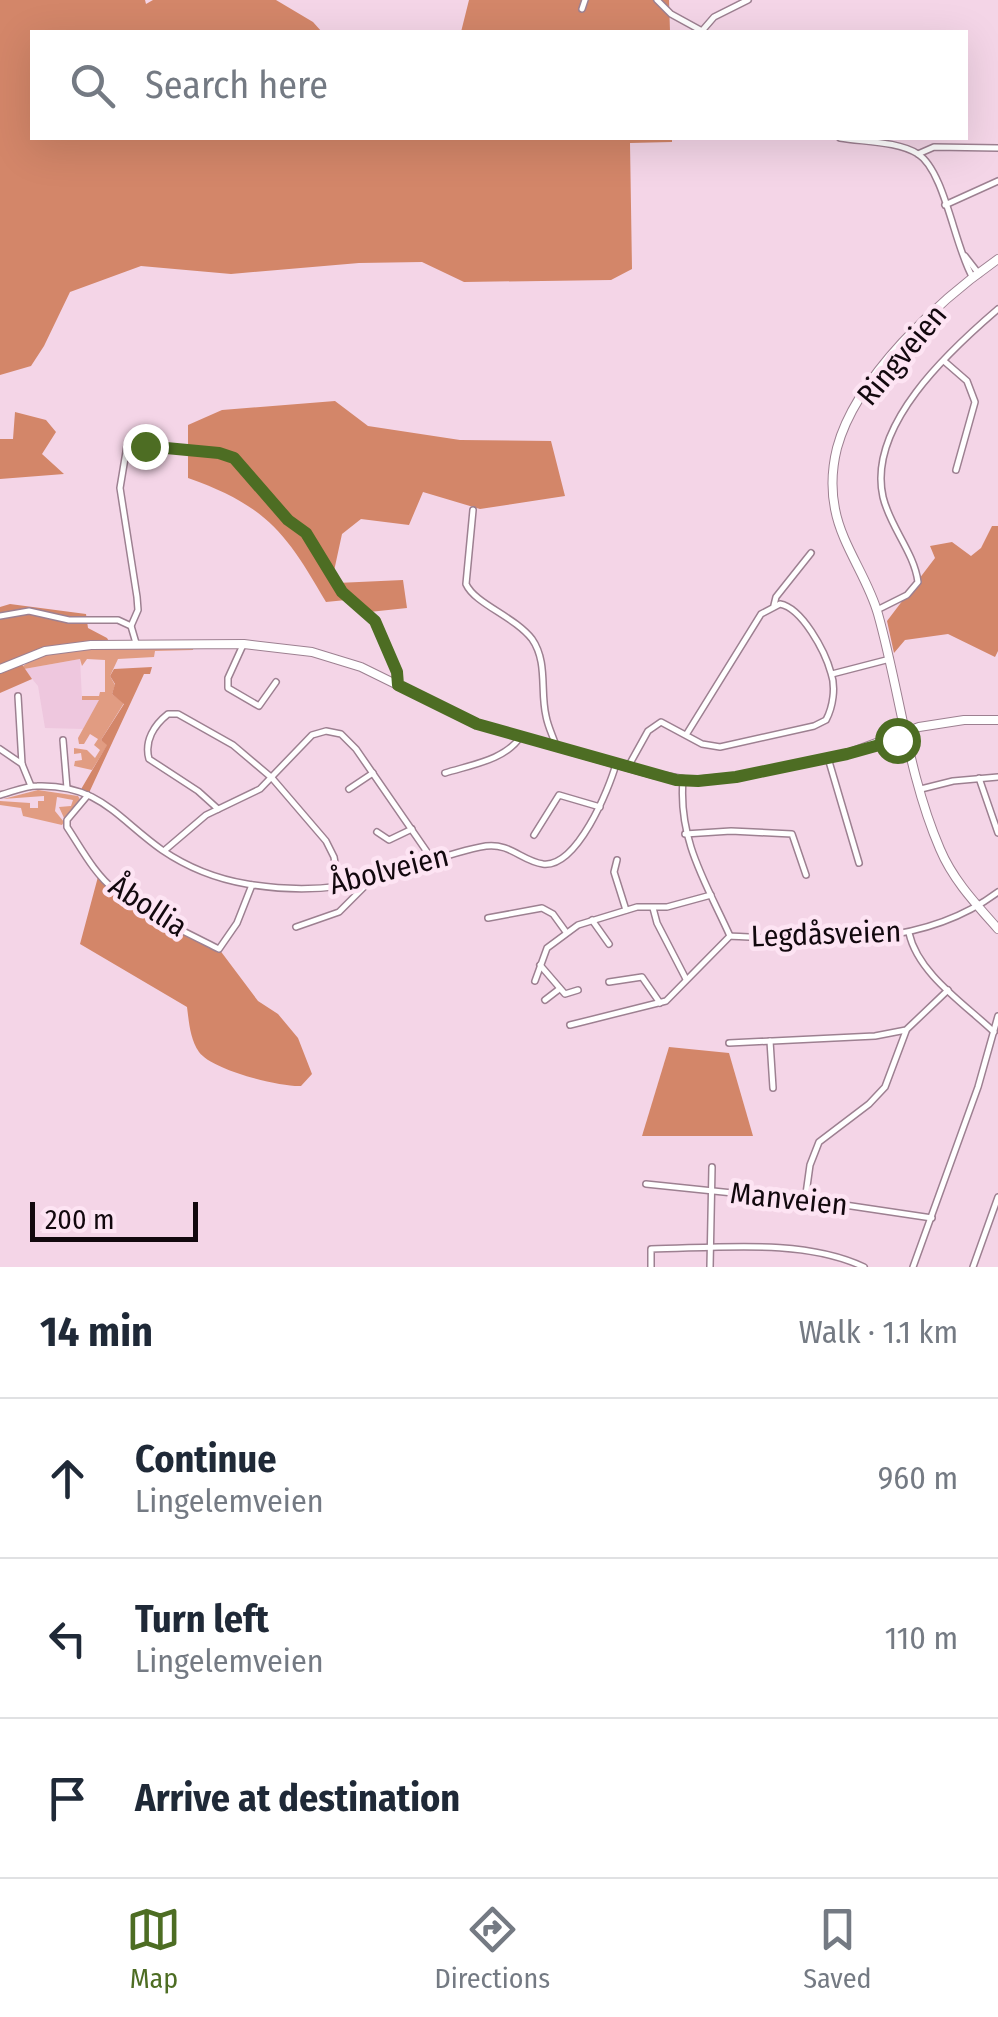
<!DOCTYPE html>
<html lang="en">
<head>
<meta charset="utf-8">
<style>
	body { margin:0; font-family:"Fira Sans Condensed",sans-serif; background:#f6f6f7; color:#1f2937 }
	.scale { position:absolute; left:30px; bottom:25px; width:168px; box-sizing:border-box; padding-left:10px; border:5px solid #12080e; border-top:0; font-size:28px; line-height:35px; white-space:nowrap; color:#12080e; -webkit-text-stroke:8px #fde4f3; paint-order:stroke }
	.stop { position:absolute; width:30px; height:30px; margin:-22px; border:8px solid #4d6d23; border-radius:50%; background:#fff }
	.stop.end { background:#4d6d23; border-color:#fff; box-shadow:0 2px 10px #0008 }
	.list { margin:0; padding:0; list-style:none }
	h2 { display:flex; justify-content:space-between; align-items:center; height:130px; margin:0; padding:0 40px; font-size:42px }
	h2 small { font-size:32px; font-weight:400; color:#747a83 }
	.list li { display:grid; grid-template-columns:65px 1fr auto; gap:30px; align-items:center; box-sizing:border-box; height:160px; padding:0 40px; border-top:2px solid #e0e1e3 }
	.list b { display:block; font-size:38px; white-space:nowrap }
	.list p { margin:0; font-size:32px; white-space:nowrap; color:#747a83 }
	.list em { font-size:32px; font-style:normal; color:#747a83 }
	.icon { flex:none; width:55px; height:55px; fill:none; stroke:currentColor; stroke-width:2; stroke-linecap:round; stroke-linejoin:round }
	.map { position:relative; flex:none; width:998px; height:1267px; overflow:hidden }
	.search { position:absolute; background:#fff; box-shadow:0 10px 40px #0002; left:30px; right:30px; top:30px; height:110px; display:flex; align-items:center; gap:25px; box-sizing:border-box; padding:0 35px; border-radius:0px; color:#747a83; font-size:38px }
	.sheet { height:610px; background:#fff }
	nav { display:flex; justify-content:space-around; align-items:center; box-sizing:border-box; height:140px; border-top:2px solid #e0e1e3; background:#fff; font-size:28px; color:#747a83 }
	nav a { display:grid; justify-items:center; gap:5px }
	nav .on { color:#4d6d23 }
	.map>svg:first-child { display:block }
</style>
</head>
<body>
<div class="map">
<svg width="998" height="1267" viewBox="0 0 998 1267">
	<rect width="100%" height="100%" fill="#f4d5e7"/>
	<polygon fill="#eec7de" points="80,659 82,699 100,700 83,729 45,728 38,686 24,669"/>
	<g fill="#e19c82">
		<polygon points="194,644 193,650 155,651 154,657 118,659 110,676 115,685 112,694 124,703 101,740 108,744 92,770 74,766 75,761 82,760 81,753 74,754 74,748 87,750 95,758 100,750 94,745 98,739 90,734 84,744 79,744 78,738 99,700 82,700 82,696 99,696 100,692 105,692 105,660 87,659 82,666 80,659 24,669 23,666 45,651"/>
		<polygon points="38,790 78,796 81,801 64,818 59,807 71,806 73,800 57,797 55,811 64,822 62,825 23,816 21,808 0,805 0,801 30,803 30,808 38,808 38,801 44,801 44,796 3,799"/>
	</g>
	<g fill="#d38669">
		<polygon points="0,0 145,0 146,4 153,0 276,0 313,22 322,32 32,32 32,138 672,138 672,142 630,143 632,269 611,280 464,282 422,262 359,263 231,274 141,266 70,292 44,346 31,366 0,375"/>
		<polygon points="469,0 669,0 670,32 461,32"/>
		<path d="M335 401 368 426 460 440 551 441 565 496 480 509 423 492 409 525 361 519 342 534 334 571 337 583 403 580 407 608 360 613 346 600 326 602C286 533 267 506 188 478V425L222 410Z"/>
		<polygon points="15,412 46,420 56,432 42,454 64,474 0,479 0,439 13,439"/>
		<polygon points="992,526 998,526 998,651 995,657 948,634 905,640 894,653 887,621 935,558 930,546 952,542 971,556 981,548"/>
		<polygon points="10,604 86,614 88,628 107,638 111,645 45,651 21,663 32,679 0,693 0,607"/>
		<polygon points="152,667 150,674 144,674 88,795 80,791 107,745 101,740 124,704 112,694 115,684 110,676 114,669"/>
		<path d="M99 873 113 889 219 949 258 1001 278 1014 298 1038 312 1074 301 1086C279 1087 212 1070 199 1052 190 1039 189 1022 187 1007L80 944Z"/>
		<polygon points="669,1047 729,1053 753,1136 642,1136"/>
	</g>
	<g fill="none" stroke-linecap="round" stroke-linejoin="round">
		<g stroke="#9d8091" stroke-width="8">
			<g id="minor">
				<polyline points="657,0 671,14 702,31"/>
				<polyline points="582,9 585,0"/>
				<polyline points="701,32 714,17 748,0"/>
				<path d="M840 138C863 142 898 141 918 154 945 171 955 249 973 278"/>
				<polyline points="918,154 934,147 998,148"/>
				<polyline points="945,205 998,181"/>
				<polyline points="965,256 979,274"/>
				<polyline points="944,361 967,381 975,402 956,470"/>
				<path d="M473 510 466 584C475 604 514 616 532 639 548 662 540 691 546 716 548 727 553 736 556 746"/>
				<polyline points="774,605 776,597 811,553"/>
				<path d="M877 610 907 595 918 582C914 552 890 527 883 497 867 426 949 351 998 309"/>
				<polyline points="0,616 29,611 69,620 118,620 131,626 136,643"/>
				<polyline points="131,626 138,610 137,597 120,488 127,446 134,442 154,448 219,453 233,458 288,520 306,533 342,592 375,621 397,673 398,685"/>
				<polyline points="243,645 228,678 228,688 259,706 276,682"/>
				<polyline points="832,674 890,659"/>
				<polyline points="18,696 22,764 31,786"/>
				<polyline points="63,740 67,788"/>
				<polyline points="0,749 22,764"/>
				<polyline points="828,758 859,863"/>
				<path d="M628 767 648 731 661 722 702 744 720 747 814 726 826 720C833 707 836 687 831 673 825 651 802 608 780 604L761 614 686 735"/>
				<path d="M445 773C470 765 506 760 521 736"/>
				<polyline points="979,778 998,833"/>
				<polyline points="349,789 373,773"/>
				<polyline points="921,789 953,781 998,777"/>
				<path d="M0 795C12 792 25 786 37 786 99 784 117 818 162 850 187 867 217 879 247 884 289 891 335 890 376 879 412 869 449 852 486 846 510 843 522 861 543 864 577 868 609 789 616 764"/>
				<path d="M88 795 67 820V827C81 848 95 875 115 890 146 914 185 932 219 949L237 923 252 885"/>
				<path d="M218 809 198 791 149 759C144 741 154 725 168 714H178L233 745 272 778 326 841 334 857 339 887"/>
				<polyline points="377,832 389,840 412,829"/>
				<polyline points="685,834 731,831 792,834 806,875"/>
				<polyline points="534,835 559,795 600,807"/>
				<polyline points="165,850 206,815 260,789 312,735 326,731 341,734 356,749 434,862"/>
				<polyline points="617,860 614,872 626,910"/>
				<polyline points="653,908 657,923 686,979"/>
				<polyline points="488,918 542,908 553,914 566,932"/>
				<polyline points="592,920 609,944"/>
				<polyline points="296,927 339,912 367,884"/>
				<path d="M909 933C918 974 966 1005 994 1032"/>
				<path d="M730 936C821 941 921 950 998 892"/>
				<polyline points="540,965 565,994 578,990"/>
				<polyline points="535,981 547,948 578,925 637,907 667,907 711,895"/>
				<polyline points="609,982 642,977 660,1003"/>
				<polyline points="545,1000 558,990"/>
				<path d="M570 1025 666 1001 730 936C706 883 678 840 683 780"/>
				<polyline points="770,1041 773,1088"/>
				<polyline points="729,1043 875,1036 906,1030 948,990"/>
				<polyline points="646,1184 838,1204 932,1218"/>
				<polyline points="805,1201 810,1165 819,1142 869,1104 885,1087 906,1031"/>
				<path d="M651 1267V1249C718 1248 803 1238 864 1267"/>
				<polyline points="710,1267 712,1167"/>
				<polyline points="913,1267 978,1087 998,1016"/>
				<polyline points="973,1267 998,1197"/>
			</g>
		</g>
		<g stroke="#9d8091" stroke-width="10">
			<g id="secondary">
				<path d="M998 259C939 300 856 377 837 448 832 468 831 489 835 509 842 546 868 578 878 614 900 692 908 775 940 849 953 880 976 904 998 929"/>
				<polyline points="0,669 45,651 91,645 244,644 312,652 361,667 477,724 652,774 690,781 736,777 847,754 919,727 964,720 998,720"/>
			</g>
		</g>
		<use href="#minor" stroke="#fff" stroke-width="5"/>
		<use href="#secondary" stroke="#fff" stroke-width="8"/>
	</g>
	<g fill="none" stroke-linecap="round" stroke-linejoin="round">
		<polyline stroke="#4d6d23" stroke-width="12" points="145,446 219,453 234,458 288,520 306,533 342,592 375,621 397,672 398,685 477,724 676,780 698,781 736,777 847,754 897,740"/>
	</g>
	<g text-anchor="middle" stroke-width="9" stroke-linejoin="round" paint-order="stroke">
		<g font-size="30" fill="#12080e" stroke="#fde4f3">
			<text transform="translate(902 355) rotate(-50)" y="10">Ringveien</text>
			<text transform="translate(389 870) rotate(-14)" y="10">Åbolveien</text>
			<text transform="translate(148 906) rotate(33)" y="10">Åbollia</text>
			<text transform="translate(826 934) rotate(-2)" y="10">Legdåsveien</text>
			<text transform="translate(789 1199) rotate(6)" y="10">Manveien</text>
		</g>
	</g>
</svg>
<div class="scale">200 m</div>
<div class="stop" style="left:897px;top:740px"></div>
<div class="stop end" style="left:145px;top:446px"></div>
<div class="search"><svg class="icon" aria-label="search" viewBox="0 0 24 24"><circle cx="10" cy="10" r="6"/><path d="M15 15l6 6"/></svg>Search here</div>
</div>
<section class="sheet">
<h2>14 min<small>Walk · 1.1 km</small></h2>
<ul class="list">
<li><svg class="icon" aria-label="ahead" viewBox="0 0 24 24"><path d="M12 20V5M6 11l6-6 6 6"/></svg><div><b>Continue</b><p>Lingelemveien</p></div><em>960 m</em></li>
<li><svg class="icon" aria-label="left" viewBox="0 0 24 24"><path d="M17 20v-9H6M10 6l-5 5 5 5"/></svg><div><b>Turn left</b><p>Lingelemveien</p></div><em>110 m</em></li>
<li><svg class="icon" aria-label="arrive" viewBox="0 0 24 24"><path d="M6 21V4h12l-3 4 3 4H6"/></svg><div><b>Arrive at destination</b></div></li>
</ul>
</section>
<nav>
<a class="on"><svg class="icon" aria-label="map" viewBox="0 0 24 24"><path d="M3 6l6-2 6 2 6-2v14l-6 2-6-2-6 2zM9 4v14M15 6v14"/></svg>Map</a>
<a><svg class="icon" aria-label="directions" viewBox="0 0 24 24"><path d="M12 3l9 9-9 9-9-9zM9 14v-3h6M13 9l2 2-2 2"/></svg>Directions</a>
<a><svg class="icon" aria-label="saved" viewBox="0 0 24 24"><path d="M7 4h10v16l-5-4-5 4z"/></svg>Saved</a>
</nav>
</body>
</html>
